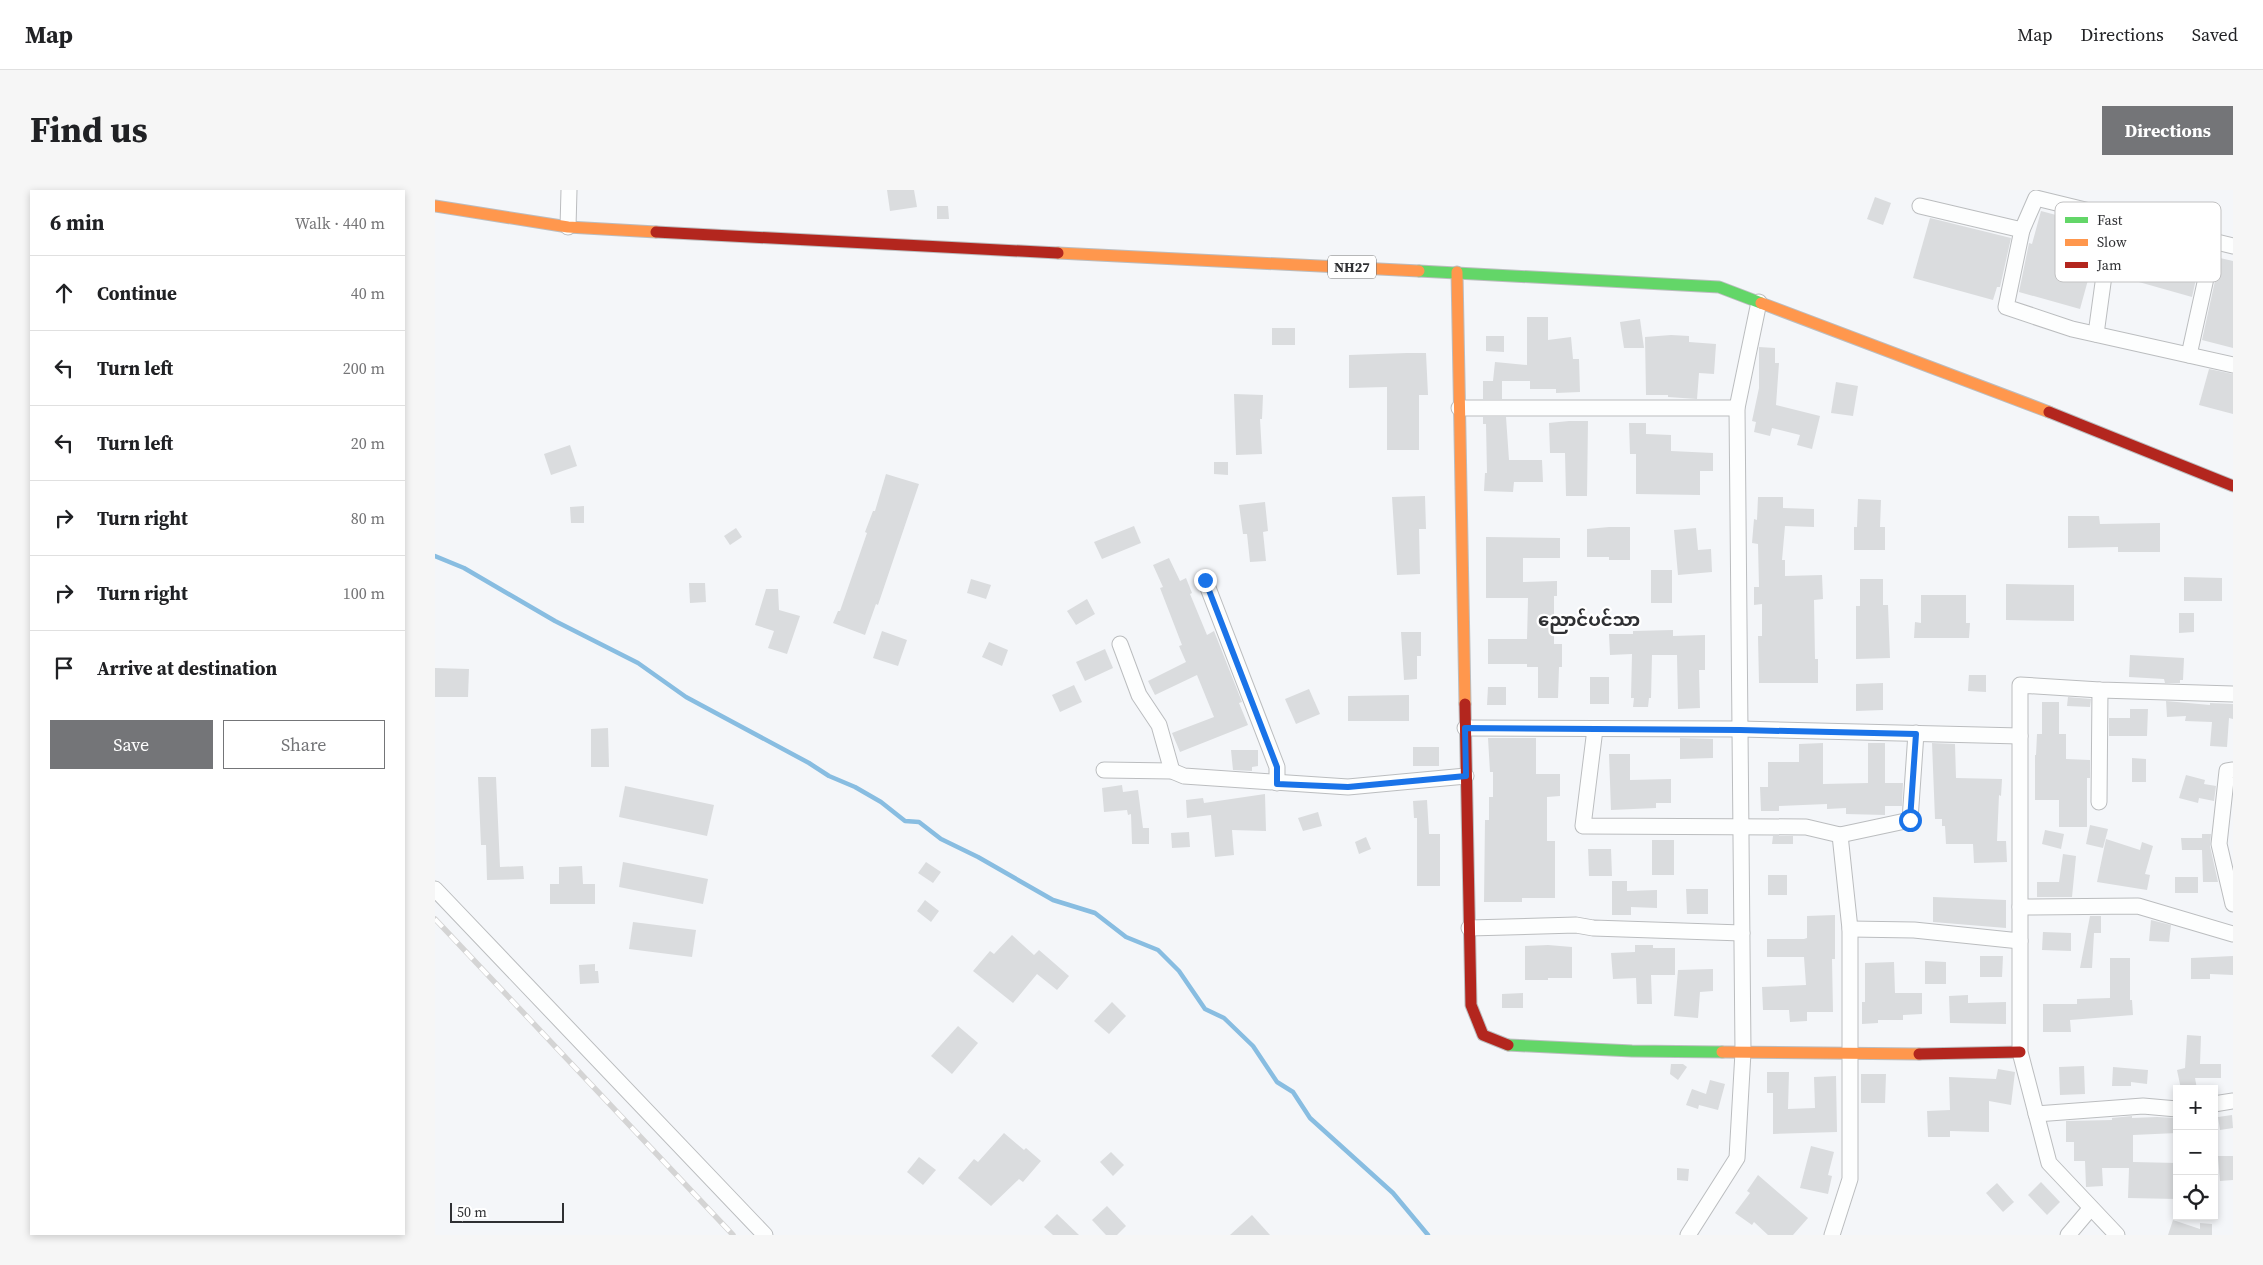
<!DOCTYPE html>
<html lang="en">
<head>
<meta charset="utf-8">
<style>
	body { margin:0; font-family:"Source Serif 4","Noto Sans Myanmar",serif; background:#f6f6f6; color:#202124 }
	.controls { position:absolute; right:15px; bottom:15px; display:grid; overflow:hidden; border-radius:0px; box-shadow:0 2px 8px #0003 }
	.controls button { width:45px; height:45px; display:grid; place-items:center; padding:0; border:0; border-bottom:1px solid #e0e0e0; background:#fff; color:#202124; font:25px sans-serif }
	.scale { position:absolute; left:15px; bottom:12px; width:114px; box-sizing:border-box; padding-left:5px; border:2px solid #2f3033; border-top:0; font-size:14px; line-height:18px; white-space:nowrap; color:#2f3033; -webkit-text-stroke:4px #fff; paint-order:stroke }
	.stop { position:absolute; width:15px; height:15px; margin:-11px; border:4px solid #1a73e8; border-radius:50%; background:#fff }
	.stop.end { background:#1a73e8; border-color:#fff; box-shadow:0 1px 5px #0008 }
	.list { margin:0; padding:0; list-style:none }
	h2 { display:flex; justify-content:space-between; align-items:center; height:65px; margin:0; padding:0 20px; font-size:21px }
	h2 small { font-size:16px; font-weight:400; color:#757577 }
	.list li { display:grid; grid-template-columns:32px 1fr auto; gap:15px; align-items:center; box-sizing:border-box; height:75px; padding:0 20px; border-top:1px solid #e0e0e0 }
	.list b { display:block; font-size:19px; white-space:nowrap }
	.list em { font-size:16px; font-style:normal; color:#757577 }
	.actions { display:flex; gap:10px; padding:15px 20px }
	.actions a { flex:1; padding:11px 0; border:1px solid #747578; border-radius:0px; text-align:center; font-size:18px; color:#747578 }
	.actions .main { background:#747578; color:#fff }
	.icon { flex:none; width:28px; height:28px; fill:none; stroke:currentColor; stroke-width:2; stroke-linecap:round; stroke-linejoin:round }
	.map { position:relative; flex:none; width:1798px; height:1045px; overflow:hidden; border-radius:0px }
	header { display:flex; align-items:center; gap:30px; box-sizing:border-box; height:70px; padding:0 25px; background:#fff; border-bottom:1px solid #e0e0e0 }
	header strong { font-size:24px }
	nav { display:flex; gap:28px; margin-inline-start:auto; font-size:18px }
	.intro { display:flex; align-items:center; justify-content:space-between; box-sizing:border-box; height:120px; padding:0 30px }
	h1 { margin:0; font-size:35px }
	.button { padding:12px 22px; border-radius:0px; background:#747578; color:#fff; font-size:18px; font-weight:700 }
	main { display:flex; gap:30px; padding:0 30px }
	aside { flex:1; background:#fff; border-radius:0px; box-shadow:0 2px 8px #0003 }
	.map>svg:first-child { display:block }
</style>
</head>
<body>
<header>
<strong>Map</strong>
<nav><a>Map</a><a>Directions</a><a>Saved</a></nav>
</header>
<div class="intro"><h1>Find us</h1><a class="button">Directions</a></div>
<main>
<aside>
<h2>6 min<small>Walk · 440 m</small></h2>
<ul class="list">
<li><svg class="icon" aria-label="ahead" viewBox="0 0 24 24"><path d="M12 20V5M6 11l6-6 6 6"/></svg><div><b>Continue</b></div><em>40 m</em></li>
<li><svg class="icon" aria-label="left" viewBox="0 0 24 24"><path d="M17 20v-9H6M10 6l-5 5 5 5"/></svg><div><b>Turn left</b></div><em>200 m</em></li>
<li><svg class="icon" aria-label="left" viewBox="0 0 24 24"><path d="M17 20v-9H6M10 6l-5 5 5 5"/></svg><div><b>Turn left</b></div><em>20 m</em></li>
<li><svg class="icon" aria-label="right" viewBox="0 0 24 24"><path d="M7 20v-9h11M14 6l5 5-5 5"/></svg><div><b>Turn right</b></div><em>80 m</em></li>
<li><svg class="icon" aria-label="right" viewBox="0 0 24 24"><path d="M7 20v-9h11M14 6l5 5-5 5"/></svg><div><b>Turn right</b></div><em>100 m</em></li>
<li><svg class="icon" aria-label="arrive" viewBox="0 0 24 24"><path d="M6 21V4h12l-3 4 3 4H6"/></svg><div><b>Arrive at destination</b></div></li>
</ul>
<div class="actions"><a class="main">Save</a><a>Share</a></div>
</aside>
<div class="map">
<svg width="1798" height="1045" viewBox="0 0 1798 1045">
	<rect width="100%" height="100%" fill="#f4f6f9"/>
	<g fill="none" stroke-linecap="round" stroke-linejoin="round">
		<polyline stroke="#88bde1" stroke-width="4.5" points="0,366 29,378 120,431 203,473 251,507 374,573 394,586 420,597 446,612 470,631 484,632 506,649 543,667 618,710 660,723 691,747 723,760 744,781 770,819 789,828 818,856 842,892 858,902 875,928 958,1003 993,1045"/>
	</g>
	<g fill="#dadcde">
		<polygon points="452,0 479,0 482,17 455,21"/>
		<polygon points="1440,7 1456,13 1448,35 1432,29"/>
		<polygon points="502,16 513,16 514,29 502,29"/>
		<polygon points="1606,21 1666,37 1660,80 1656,79 1645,119 1584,102 1594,53 1597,54"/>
		<polygon points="1495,28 1576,48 1565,97 1562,97 1558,110 1478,88"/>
		<polygon points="1684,43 1766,66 1757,107 1679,85"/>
		<polygon points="1785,68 1798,71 1798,158 1767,150"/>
		<polygon points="1092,127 1113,127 1113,150 1136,147 1138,169 1144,169 1145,202 1121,203 1121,199 1095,199 1095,191 1067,191 1067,209 1048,209 1048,191 1058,191 1060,172 1092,175"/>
		<polygon points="1205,129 1209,158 1189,158 1185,132"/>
		<rect x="837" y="138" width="23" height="17"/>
		<polygon points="1236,145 1254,146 1254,152 1281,154 1279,184 1264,183 1262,209 1233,207 1233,205 1211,205 1210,147"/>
		<polygon points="1051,146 1069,146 1069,162 1051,161"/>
		<polygon points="1324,157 1340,158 1340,173 1344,173 1341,215 1385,226 1377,259 1362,255 1365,245 1337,238 1335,246 1319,242 1321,232 1317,231 1324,198"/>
		<polygon points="972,163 991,163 993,205 984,205 984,260 952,260 952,197 914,198 914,165"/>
		<polygon points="1774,179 1798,184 1798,224 1764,215"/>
		<polygon points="1401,192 1423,196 1418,226 1396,223"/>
		<polygon points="799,204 828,205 827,229 825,229 827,264 801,265"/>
		<polygon points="1048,227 1071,227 1074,270 1107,270 1108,292 1079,292 1078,302 1049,301 1050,283 1052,283 1051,234 1048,234"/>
		<polygon points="1134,231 1153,231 1152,306 1131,306 1130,263 1115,263 1114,233"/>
		<polygon points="1194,233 1211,233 1211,244 1236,245 1236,261 1278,263 1278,281 1265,281 1265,305 1201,304 1201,264 1195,264"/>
		<polygon points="135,255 142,276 116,285 109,264"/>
		<polygon points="779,272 793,272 793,285 779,284"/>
		<polygon points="451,284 484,294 443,415 441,414 430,445 398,433 403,421 405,421 432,343 430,342 438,321 440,321"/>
		<polygon points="990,306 991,339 984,339 985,384 962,385 957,307"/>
		<polygon points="1323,307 1348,307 1348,318 1379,319 1379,337 1350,336 1347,370 1350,370 1350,386 1387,385 1388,409 1379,410 1380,469 1383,469 1383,493 1324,493 1323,446 1327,446 1327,414 1319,415 1319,397 1324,397 1323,354 1317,353 1319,329 1322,330"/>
		<polygon points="1423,309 1446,310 1445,337 1450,337 1450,360 1419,360 1419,337 1422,337"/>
		<polygon points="830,312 833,341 828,342 831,371 815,372 812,344 808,344 804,315"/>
		<polygon points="149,316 149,333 136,333 135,317"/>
		<polygon points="1633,326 1664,326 1665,334 1725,333 1725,362 1683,362 1683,357 1633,358"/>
		<polygon points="699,336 706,353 667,369 659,352"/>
		<polygon points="1174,337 1195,337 1195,370 1174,370 1174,367 1152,367 1152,339"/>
		<polygon points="301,338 307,347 295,355 289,346"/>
		<polygon points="1261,338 1263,360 1276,359 1277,382 1243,385 1239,340"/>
		<polygon points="1051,347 1125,348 1125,368 1088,368 1088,392 1122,391 1122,406 1119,406 1119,454 1127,454 1127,477 1124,477 1123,508 1103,508 1103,477 1092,477 1092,474 1053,474 1053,449 1092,449 1093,408 1051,408"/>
		<polygon points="734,368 745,391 751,388 757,403 755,404 772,445 779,441 807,512 804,513 813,535 745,562 737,543 779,527 762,485 720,505 713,491 751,472 744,456 747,455 725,398 728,397 718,375"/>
		<rect x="1216" y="380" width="21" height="33"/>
		<polygon points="1749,387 1787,388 1787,411 1749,411"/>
		<polygon points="536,389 556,395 551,409 532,403"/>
		<polygon points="1425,389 1448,389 1448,415 1453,415 1455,468 1421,469 1421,416 1425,416"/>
		<polygon points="254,393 270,393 271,412 255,413"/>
		<polygon points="1571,394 1639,395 1639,431 1571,430"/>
		<polygon points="331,399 343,399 344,420 365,426 352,464 333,458 339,441 320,435"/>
		<polygon points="1486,405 1531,405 1531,433 1535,433 1534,448 1479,448 1480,432 1486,433"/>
		<polygon points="652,409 660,424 641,435 632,421"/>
		<polygon points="1744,423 1759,423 1759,442 1744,443"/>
		<polygon points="1238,440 1238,446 1270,445 1270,480 1264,480 1265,518 1243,519 1242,465 1217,465 1216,508 1214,508 1213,517 1198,517 1199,508 1196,508 1197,464 1175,465 1174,444 1198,444 1198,441"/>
		<polygon points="447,441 472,450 463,476 438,468"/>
		<polygon points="966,442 986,442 986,466 982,466 982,489 969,490"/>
		<polygon points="554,452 573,460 567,476 547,467"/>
		<polygon points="670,459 678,478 650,491 641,472"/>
		<polygon points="1695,465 1749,468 1748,490 1745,490 1745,493 1730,493 1729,489 1694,487"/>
		<polygon points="0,478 34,479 33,507 0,507"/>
		<polygon points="1534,485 1551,485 1551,502 1533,501"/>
		<rect x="1155" y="487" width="19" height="27"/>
		<polygon points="1448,493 1448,520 1421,521 1421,494"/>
		<polygon points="639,495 647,512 625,522 617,505"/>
		<polygon points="1053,497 1071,497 1071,515 1052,515"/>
		<polygon points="874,499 885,524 861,534 850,509"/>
		<polygon points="974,505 974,531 913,531 913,506"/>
		<polygon points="1633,507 1656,509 1655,517 1632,516"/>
		<polygon points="1731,511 1775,515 1775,513 1798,514 1798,529 1794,528 1792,557 1775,556 1777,532 1750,531 1751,526 1732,527"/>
		<polygon points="1607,512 1624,512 1624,544 1631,544 1631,569 1655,570 1655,588 1652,588 1652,637 1624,637 1624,610 1600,610 1600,565 1601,565 1602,544 1607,544"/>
		<polygon points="1695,519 1713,519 1712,546 1674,546 1674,528 1695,528"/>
		<polygon points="173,538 174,577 156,577 156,539"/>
		<polygon points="1053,548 1101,548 1101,584 1125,584 1125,606 1112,607 1112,651 1120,651 1120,708 1087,708 1087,712 1049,712 1050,630 1054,630 1054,607 1058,607 1058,582 1055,582"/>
		<polygon points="1245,548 1278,549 1278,568 1245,569"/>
		<polygon points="1388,553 1388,594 1433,593 1433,553 1450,553 1450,593 1468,593 1467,616 1450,616 1450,625 1411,624 1411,618 1392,619 1392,614 1344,616 1344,621 1326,621 1325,597 1333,597 1333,572 1364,572 1364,554"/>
		<polygon points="1497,553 1520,554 1521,588 1567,589 1566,606 1564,605 1562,651 1571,651 1572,672 1539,673 1538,654 1511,654 1510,636 1507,636 1507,629 1500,629"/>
		<rect x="978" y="557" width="26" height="19"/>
		<polygon points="796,560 823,560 823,576 817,577 817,581 798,580"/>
		<polygon points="1174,564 1195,564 1195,590 1236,589 1236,613 1221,613 1221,618 1176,620"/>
		<polygon points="1697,568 1711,569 1711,592 1697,592"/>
		<polygon points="1751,585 1770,590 1769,594 1781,596 1779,611 1764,608 1763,613 1744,608"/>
		<polygon points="43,587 61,587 65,677 88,676 89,689 52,690 51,655 46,655"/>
		<polygon points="687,595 688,602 703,600 708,638 714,638 714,654 697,654 696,624 693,625 692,620 669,622 667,598"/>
		<polygon points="190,596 279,615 272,646 184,627"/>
		<polygon points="830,604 831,641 797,640 799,665 780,667 776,625 752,628 751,610 768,608 769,613"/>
		<polygon points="992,610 994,644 1005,644 1005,696 982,696 982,628 979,628 978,611"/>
		<polygon points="883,622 887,636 868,641 863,628"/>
		<polygon points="1655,635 1673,639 1668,658 1651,654"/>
		<polygon points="1610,640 1629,644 1626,659 1607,654"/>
		<polygon points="754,642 755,657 737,658 736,643"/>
		<polygon points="1767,644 1776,644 1775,656 1783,692 1768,692 1767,660 1747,660 1746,648 1767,648"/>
		<polygon points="1338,646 1358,646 1358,654 1337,654"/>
		<polygon points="931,647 936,659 924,664 920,652"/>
		<polygon points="1671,649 1705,660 1707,652 1718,656 1710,684 1715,685 1712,700 1662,692"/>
		<rect x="1217" y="650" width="22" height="35"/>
		<polygon points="1153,659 1176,659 1177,686 1154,686"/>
		<polygon points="1628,664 1641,666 1637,707 1602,707 1602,692 1624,692"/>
		<polygon points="188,672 273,689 268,714 184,697"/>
		<polygon points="491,672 506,682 498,693 483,683"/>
		<polygon points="147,676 148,694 160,694 160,714 115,714 115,694 124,694 124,677"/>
		<rect x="1333" y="685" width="19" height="20"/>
		<rect x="1740" y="687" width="23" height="16"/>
		<polygon points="1177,691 1192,691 1192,701 1222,700 1222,718 1196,717 1196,725 1177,725"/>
		<polygon points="1251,699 1273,699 1273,724 1252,724"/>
		<polygon points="1498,707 1571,710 1571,738 1498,732"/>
		<polygon points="490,710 504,721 496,732 482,721"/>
		<polygon points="1400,725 1400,769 1397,769 1398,822 1372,822 1372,831 1355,832 1354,820 1328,820 1327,797 1371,795 1369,767 1332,767 1332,749 1369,749 1372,748 1372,726"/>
		<polygon points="1655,726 1666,726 1666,743 1659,743 1657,778 1645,778"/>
		<polygon points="1716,730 1736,735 1734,752 1714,751"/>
		<polygon points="198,732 261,740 257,767 194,759"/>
		<polygon points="1608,742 1636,743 1636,761 1607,760"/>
		<polygon points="577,745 599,765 604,760 634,786 622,800 602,784 578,813 538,781 555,761 559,764"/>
		<polygon points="1113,755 1137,757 1137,788 1113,788 1113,790 1090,790 1090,756"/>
		<polygon points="1200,755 1218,755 1218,758 1240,758 1240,785 1216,785 1217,814 1202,814 1201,788 1178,789 1176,763 1200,762"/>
		<polygon points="1545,766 1568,766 1567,787 1545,787"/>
		<polygon points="1798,766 1798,785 1775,784 1775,789 1756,789 1756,768"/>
		<polygon points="1675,768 1695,768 1695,810 1697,810 1698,825 1635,830 1636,842 1608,842 1608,814 1642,814 1642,809 1675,808"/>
		<polygon points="1490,771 1511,772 1511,794 1490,794"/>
		<polygon points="1459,772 1460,803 1487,803 1487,824 1468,825 1468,830 1443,830 1443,833 1427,834 1427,812 1430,812 1430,773"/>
		<polygon points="160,774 160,781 163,781 164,793 145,794 144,775"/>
		<polygon points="1278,779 1278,801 1265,802 1263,828 1239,826 1243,780"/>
		<polygon points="1088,803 1088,818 1067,818 1067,804"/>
		<polygon points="1533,805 1533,813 1571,812 1571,834 1515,833 1514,806"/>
		<polygon points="677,812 691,826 674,844 659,831"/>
		<polygon points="523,836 543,853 517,884 496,866"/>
		<polygon points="1752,845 1766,846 1765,874 1786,874 1786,888 1760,888 1762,899 1746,899 1742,880 1750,878"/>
		<polygon points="1236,874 1248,874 1252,877 1243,890 1235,884"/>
		<polygon points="1649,876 1650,904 1625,905 1624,877"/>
		<polygon points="1678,877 1713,880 1712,894 1696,892 1696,896 1677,896"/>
		<polygon points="1563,879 1580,882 1576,915 1554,911 1554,942 1515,941 1515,947 1493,947 1492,921 1515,920 1514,887 1561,889"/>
		<polygon points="1332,882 1354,882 1353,919 1380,918 1379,887 1401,886 1402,942 1338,944 1338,903 1332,903"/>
		<polygon points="1426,884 1451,884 1450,913 1426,913"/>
		<polygon points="1275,890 1290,894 1283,920 1264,915 1263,919 1251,915 1257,899 1271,904"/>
		<polygon points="1797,925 1798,938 1785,940 1783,927"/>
		<polygon points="1697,926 1697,928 1722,927 1742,928 1742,943 1698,945 1698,972 1742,973 1742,1009 1693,1008 1694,978 1667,978 1668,996 1651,997 1650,971 1639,971 1639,952 1631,952 1631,931 1677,930 1677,928"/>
		<polygon points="569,943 589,960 591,958 606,971 588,992 584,989 556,1016 523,988 539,969 543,972"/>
		<polygon points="1376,956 1399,962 1393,985 1397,986 1393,1004 1365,998"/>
		<polygon points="676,962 689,975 678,986 665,972"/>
		<polygon points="1783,966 1798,966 1798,990 1785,991"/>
		<polygon points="484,967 501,980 488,995 472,982"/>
		<polygon points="1242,978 1254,979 1253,991 1242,990"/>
		<polygon points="1323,985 1373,1028 1358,1045 1333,1045 1319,1032 1317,1035 1300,1023 1315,1003 1312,1001"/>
		<polygon points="1606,992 1625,1012 1612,1025 1593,1005"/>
		<polygon points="1562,993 1579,1012 1568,1022 1551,1003"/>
		<polygon points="672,1016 691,1036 682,1045 671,1045 657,1030"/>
		<polygon points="622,1024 644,1045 618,1045 609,1037"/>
		<polygon points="817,1025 835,1045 795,1045"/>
		<polygon points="1738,1030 1765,1039 1765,1033 1777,1034 1777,1045 1733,1045"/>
	</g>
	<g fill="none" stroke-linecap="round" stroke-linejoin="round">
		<g stroke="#bbbdbf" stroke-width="17">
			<g id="street">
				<polyline points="1485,16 1587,40 1601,8 1798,56"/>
				<polyline points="133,37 134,0"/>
				<polyline points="1587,40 1571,117 1637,139 1798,175"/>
				<polyline points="1661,144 1677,27"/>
				<polyline points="1754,165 1779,52"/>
				<polyline points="1024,218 1302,218"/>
				<polyline points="770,390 842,577 842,593"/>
				<polyline points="685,454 704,505 724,535 737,581"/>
				<polyline points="1030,538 1305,539 1585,546"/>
				<polyline points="1160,539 1148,636 1371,637 1405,645 1475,630 1481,543"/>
				<polyline points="669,580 737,581 749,586 913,597 1031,586"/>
				<polyline points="1798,580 1792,581 1784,654 1798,714"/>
				<polyline points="1664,612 1665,500"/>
				<polyline points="0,699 330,1045"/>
				<polyline points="1585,717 1703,716 1798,744"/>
				<polyline points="1034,738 1141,735 1158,738 1307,743"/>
				<polyline points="1415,739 1479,740 1585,751"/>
				<polyline points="1779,914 1798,911"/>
				<polyline points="1601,924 1708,916 1742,919"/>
				<polyline points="1253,1045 1302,968 1308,862 1302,218 1324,112"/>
				<polyline points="1397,1045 1415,989 1415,739 1405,645"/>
				<polyline points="1633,1045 1655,1019"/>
				<polyline points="1682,1045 1614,973 1585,862 1585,495 1665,500 1798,504"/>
			</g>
		</g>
		<g stroke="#bbbdbf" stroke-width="13">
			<g id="fast">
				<polyline points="984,81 1284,97 1326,113"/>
				<polyline points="1073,855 1197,861 1287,862"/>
			</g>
		</g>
		<g stroke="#bbbdbf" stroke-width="13">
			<g id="slow">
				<polyline points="0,16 133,37 221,42"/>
				<polyline points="623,63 984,81"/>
				<polyline points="1022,82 1030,514"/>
				<polyline points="1326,113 1614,222"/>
				<polyline points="1287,862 1484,864"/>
			</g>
		</g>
		<g stroke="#bbbdbf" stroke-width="13">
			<g id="jam">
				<polyline points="221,42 623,63"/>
				<polyline points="1614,222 1798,296"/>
				<polyline points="1030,514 1036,815 1048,845 1073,855"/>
				<polyline points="1484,864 1585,862"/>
			</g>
		</g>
		<use href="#street" stroke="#fdfefe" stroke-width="15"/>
		<use href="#fast" stroke="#63d668" stroke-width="11"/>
		<use href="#slow" stroke="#ff974d" stroke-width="11"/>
		<use href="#jam" stroke="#b3261e" stroke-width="11"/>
		<g stroke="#d4d4d4" stroke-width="5.5">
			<polyline id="rail" points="0,729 298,1045"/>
		</g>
		<use href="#rail" stroke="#fff" stroke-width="4" stroke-dasharray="11" stroke-linecap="butt"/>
	</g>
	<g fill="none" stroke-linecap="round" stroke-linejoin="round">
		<polyline stroke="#1a73e8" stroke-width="6" points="770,390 842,577 842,594 913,597 1031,586 1030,538 1305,540 1481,544 1475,630"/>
	</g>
	<g text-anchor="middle" stroke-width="4.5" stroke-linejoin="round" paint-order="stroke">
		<rect fill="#fff" stroke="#6d6e70" stroke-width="1" x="893" y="65.5" width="48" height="23" rx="4"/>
		<g font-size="14" font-weight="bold" fill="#2f3033">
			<text x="917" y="82">NH27</text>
		</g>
		<g font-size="18" font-weight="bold" fill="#2f3033" stroke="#fff">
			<text x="1154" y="436">ညောင်ပင်သာ</text>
		</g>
	</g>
	<rect x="1620" y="12" width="166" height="80" rx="8" fill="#fff" stroke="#c1c1c2" stroke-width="1"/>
	<rect x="1630" y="27" width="23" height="6" fill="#63d668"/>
	<rect x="1630" y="49" width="23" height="7" fill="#ff974d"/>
	<rect x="1630" y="72" width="23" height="6" fill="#b3261e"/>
	<g font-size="14" fill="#2f3033">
		<text x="1662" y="35">Fast</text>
		<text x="1662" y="57">Slow</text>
		<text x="1662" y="80">Jam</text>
	</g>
</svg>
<div class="controls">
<button>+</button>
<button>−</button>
<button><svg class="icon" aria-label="locate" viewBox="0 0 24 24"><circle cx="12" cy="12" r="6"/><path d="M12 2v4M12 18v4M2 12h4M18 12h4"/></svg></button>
</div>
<div class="scale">50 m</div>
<div class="stop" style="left:1475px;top:630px"></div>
<div class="stop end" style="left:770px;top:390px"></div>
</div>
</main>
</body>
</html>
